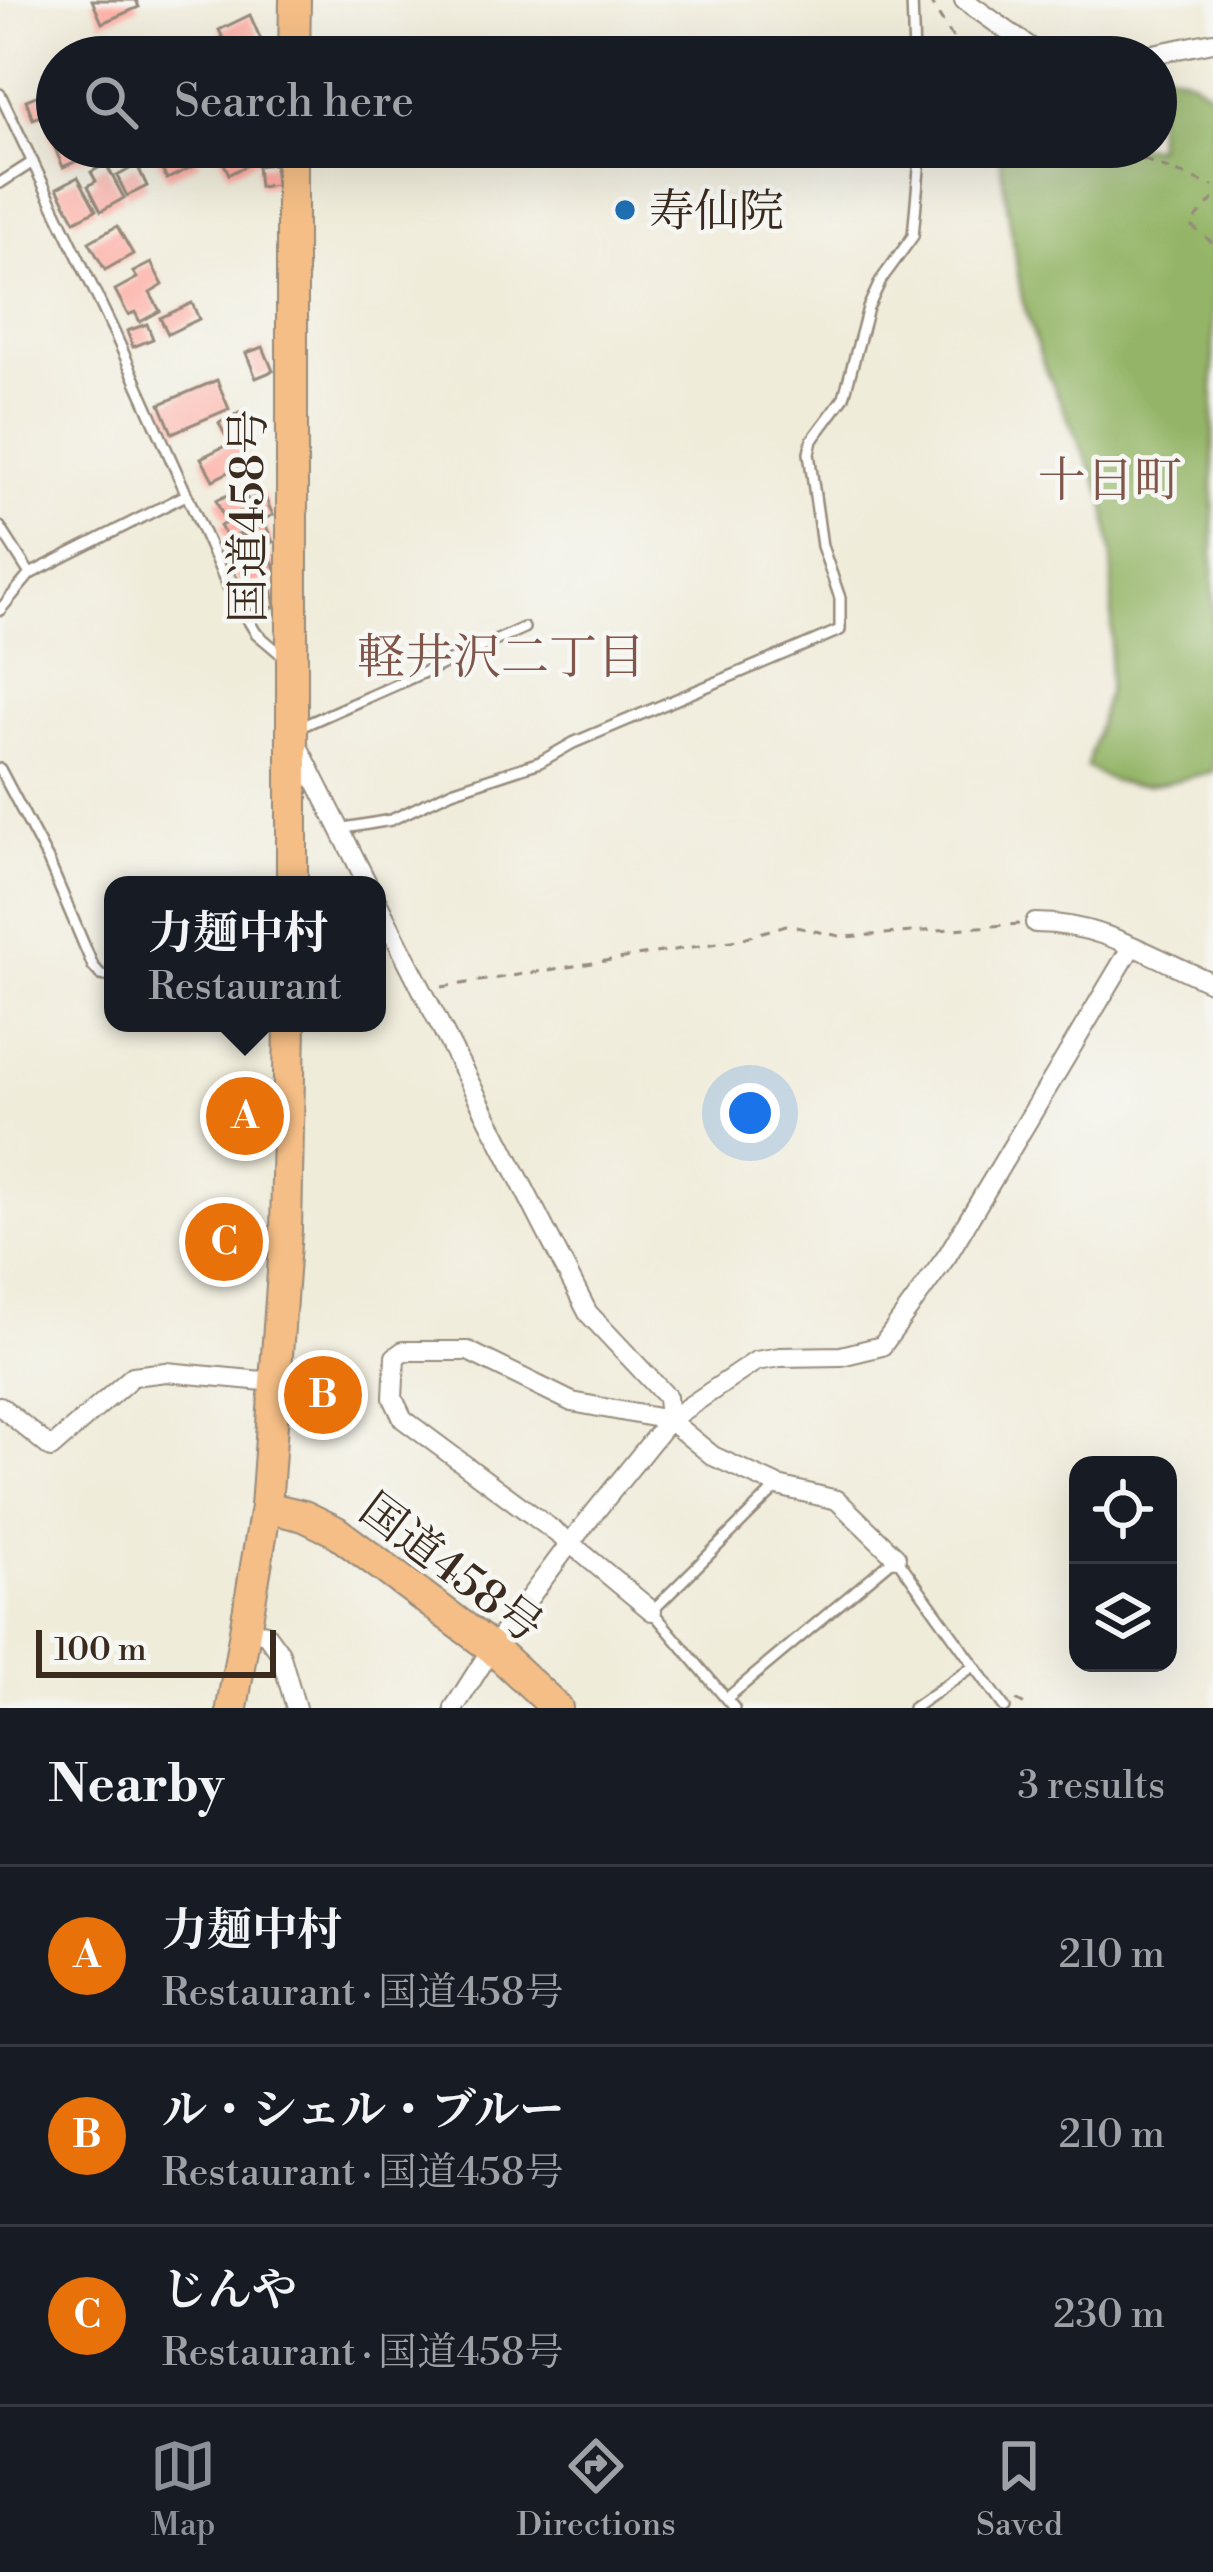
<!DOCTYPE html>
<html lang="en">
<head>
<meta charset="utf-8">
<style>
	body { margin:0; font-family:"Libre Bodoni","Noto Serif JP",serif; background:#20242c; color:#f1f3f6 }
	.controls { position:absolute; right:36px; bottom:36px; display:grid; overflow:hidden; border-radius:24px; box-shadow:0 12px 48px #0002 }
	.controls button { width:108px; height:108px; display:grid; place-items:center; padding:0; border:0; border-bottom:3px solid #363941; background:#171b24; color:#f1f3f6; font:60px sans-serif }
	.scale { position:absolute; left:36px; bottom:30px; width:240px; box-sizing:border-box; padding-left:12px; border:6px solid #3b2a1e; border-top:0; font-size:33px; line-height:42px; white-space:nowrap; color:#3b2a1e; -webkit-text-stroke:9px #f6f6f2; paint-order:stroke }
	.you { position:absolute; left:750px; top:1113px; width:42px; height:42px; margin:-30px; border:9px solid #fff; border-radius:50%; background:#1a73e8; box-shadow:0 0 0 18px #1a73e833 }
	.badge { display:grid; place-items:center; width:78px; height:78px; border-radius:50%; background:#8c9099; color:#fff; font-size:39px; font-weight:700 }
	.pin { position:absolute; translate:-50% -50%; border:6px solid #fff; box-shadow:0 3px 12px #0006 }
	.popup { position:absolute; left:104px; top:876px; width:282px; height:156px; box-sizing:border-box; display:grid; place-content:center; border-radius:24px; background:#171b24; filter:drop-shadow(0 3px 9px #0005); font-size:39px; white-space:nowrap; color:#9ea1a6 }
	.popup b { font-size:45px; color:#f1f3f6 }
	.popup::after { content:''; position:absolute; left:50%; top:100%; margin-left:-24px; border:24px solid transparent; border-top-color:#171b24 }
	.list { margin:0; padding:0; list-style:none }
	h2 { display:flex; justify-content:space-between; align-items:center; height:156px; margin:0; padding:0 48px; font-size:51px }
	h2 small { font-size:39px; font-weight:400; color:#9ea1a6 }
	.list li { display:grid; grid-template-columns:78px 1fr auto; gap:36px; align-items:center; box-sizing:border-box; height:180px; padding:0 48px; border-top:3px solid #363941 }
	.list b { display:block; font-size:45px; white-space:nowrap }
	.list p { margin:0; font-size:39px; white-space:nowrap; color:#9ea1a6 }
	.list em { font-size:39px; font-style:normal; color:#9ea1a6 }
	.icon { flex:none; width:66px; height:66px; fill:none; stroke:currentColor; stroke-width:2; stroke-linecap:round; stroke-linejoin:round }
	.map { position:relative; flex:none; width:1213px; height:1708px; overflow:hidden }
	.search { position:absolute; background:#171b24; box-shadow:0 12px 48px #0002; left:36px; right:36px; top:36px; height:132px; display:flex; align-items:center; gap:30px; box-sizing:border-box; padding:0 42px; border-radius:66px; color:#9ea1a6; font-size:45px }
	.sheet { height:696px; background:#171b24 }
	nav { display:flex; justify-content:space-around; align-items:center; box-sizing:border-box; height:168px; border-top:3px solid #363941; background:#171b24; font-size:33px; color:#9ea1a6 }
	nav a { display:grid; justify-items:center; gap:6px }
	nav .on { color:#8c9099 }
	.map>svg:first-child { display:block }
</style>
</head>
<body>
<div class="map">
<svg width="1213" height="1708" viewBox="0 0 1213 1708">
	<rect width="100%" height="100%" fill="#f6f6f2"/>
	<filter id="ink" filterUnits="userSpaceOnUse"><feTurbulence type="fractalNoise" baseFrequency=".00833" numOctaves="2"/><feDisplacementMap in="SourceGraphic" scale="24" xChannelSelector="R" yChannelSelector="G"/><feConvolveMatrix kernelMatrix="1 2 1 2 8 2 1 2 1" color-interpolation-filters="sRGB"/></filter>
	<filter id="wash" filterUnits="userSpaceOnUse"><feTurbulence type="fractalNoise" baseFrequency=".004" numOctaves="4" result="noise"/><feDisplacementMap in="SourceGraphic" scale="48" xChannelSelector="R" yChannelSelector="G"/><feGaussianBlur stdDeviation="2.7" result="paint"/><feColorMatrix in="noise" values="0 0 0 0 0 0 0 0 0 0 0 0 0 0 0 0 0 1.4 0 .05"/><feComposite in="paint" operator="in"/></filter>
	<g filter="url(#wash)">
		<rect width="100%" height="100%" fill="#f0ecda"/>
		<path fill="#94b568" stroke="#687043" stroke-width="3" d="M1156 69 1188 78 1213 94V772C1161 782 1134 799 1087 767L1108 690 1112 628V557L1104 498 1042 361 1022 299 998 147H1156Z"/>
		<g id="blocks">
			<g fill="#ffa79e">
				<polygon points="92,0 136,0 139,7 102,23"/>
				<polygon points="250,15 261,40 231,54 219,30"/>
				<polygon points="118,37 127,55 112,57 105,42"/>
				<polygon points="51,90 57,109 33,119 26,100"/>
				<polygon points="57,128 57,147 109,147 63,167 48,132"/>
				<polygon points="169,147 193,147 200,163 167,179 156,158 171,150"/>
				<polygon points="235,147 262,147 266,156 229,174 219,154"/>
				<polygon points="106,164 124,198 101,211 88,186 96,181 91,172"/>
				<polygon points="274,164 276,185 259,187 257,166"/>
				<polygon points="137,165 147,186 127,196 117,176"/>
				<polygon points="78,177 96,210 75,221 57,188"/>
				<polygon points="117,226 133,254 105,270 89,242"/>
				<polygon points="151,263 163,285 150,293 160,311 140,322 135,312 128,315 115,290 137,278 133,272"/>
				<polygon points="192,303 199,319 168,334 160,318"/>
				<polygon points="147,324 153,339 133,347 127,331"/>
				<polygon points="263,347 273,371 256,378 246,353"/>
				<polygon points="217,380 229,409 172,433 160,404"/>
				<polygon points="239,413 245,426 225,435 219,423"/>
				<polygon points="239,439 250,461 213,480 201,458"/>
				<polygon points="243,489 251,508 224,519 216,500"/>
				<polygon points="263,493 273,515 260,521 251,499"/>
				<polygon points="246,513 253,526 228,540 220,526"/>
				<polygon points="265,524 273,542 245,556 236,539"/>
				<polygon points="268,553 278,573 243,590 233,570"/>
				<polygon points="272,587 275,607 249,610 247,590"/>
			</g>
		</g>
	</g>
	<g filter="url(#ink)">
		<use href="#blocks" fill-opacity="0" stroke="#968b7c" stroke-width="3"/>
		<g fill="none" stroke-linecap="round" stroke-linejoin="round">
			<g stroke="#968b7c" stroke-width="14">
				<g id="service">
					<polyline points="912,0 914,57"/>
					<polyline points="0,94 115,334 228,587 256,633 282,655"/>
					<polyline points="0,183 33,162"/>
					<polyline points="0,527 30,574"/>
					<polyline points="0,610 30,574 186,495"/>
					<polyline points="298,728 524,628"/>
					<polyline points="0,769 48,860 93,966 101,975 113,977"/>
					<polyline points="339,829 391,820 452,791 540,762 573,743 840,630 840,598 822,546 809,453 812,440 844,397 868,308 881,280 913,236 921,147"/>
					<polyline points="727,1698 896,1557 1005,1708"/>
					<polyline points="734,1708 652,1611 778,1486"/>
					<polyline points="913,1708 972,1667"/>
				</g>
			</g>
			<g stroke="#968b7c" stroke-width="22">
				<g id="minor">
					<polyline points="964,0 1044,57"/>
					<polyline points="1138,57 1213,42"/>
					<polyline points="298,746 368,885"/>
					<polyline points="377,902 588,1313 667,1397 669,1420"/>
					<path d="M1035 923C1102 923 1152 957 1213 983"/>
					<polyline points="0,1406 51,1448 133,1376 166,1372 275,1382"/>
					<polyline points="652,1611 570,1543 403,1419 393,1398 395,1357 403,1351 468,1351 572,1402 669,1420 713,1456 778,1486 837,1500 896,1557"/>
					<polyline points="245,1629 266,1634 280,1653 296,1708"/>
					<polyline points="454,1708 492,1648 570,1543 669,1420 756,1361 780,1357 841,1356 882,1346 947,1256 1132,946"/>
				</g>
			</g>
			<g stroke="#968b7c" stroke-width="34">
				<polyline id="primary" points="232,1708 266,1507"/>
			</g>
			<g stroke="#968b7c" stroke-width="34">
				<g id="trunk">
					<polyline points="294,57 295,0"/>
					<polyline points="292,147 292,885"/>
					<polyline points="290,1023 286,1230 266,1507 304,1516 335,1531 492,1648 557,1708"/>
				</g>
			</g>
			<g stroke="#968b7c" stroke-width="3" stroke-dasharray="9 9" stroke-linecap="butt">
				<polyline points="929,0 965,57"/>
				<polyline points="1110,147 1213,186"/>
				<polyline points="1213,199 1190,225 1213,243"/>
				<polyline points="442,987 737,940 786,925 844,937 1019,924"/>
				<polyline points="1016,1700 1030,1708"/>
			</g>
			<use href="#service" stroke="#fff" stroke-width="9"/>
			<use href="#minor" stroke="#fff" stroke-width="18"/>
			<use href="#primary" stroke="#f5be86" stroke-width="30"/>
			<use href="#trunk" stroke="#f5be86" stroke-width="30"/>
		</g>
	</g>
	<circle fill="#1f6fb2" stroke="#f6f6f2" stroke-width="4.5" cx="625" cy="210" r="12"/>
	<g text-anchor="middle" stroke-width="9" stroke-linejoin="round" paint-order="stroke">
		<g font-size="45" fill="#3b2a1e" stroke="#f6f6f2" text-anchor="start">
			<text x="649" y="226">寿仙院</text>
		</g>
		<g font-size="45" fill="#3b2a1e" stroke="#f6f6f2">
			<text transform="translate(247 516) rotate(-90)" y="16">国道458号</text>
			<text transform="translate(452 1567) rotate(37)" y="16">国道458号</text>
		</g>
		<g font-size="48" fill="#80564b" stroke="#f6f6f2">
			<text x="1110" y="496">十日町</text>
			<text x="501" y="673">軽井沢二丁目</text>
		</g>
	</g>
</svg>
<div class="controls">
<button><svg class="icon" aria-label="locate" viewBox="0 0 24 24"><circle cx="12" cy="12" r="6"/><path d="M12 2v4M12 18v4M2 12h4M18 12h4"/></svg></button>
<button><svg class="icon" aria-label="layers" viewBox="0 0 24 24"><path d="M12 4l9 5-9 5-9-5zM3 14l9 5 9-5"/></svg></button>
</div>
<div class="scale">100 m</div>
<div class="you"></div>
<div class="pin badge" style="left:245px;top:1116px;background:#e8710a">A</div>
<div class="popup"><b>力麺中村</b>Restaurant</div>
<div class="pin badge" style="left:323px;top:1395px;background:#e8710a">B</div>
<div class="pin badge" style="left:224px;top:1242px;background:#e8710a">C</div>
<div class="search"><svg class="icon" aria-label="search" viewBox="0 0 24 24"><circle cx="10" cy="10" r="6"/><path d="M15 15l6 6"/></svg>Search here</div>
</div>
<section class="sheet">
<h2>Nearby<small>3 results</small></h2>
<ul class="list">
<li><span class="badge" style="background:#e8710a">A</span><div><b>力麺中村</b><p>Restaurant · 国道458号</p></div><em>210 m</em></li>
<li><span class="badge" style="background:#e8710a">B</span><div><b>ル・シェル・ブルー</b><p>Restaurant · 国道458号</p></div><em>210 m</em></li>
<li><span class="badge" style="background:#e8710a">C</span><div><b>じんや</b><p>Restaurant · 国道458号</p></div><em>230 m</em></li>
</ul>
</section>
<nav>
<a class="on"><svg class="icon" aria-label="map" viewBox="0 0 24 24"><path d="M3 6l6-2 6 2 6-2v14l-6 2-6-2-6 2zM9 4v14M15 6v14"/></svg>Map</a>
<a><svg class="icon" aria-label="directions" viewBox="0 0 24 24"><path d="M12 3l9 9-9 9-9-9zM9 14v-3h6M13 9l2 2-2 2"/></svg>Directions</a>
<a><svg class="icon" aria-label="saved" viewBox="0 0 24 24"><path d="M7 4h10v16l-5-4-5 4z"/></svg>Saved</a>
</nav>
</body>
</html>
